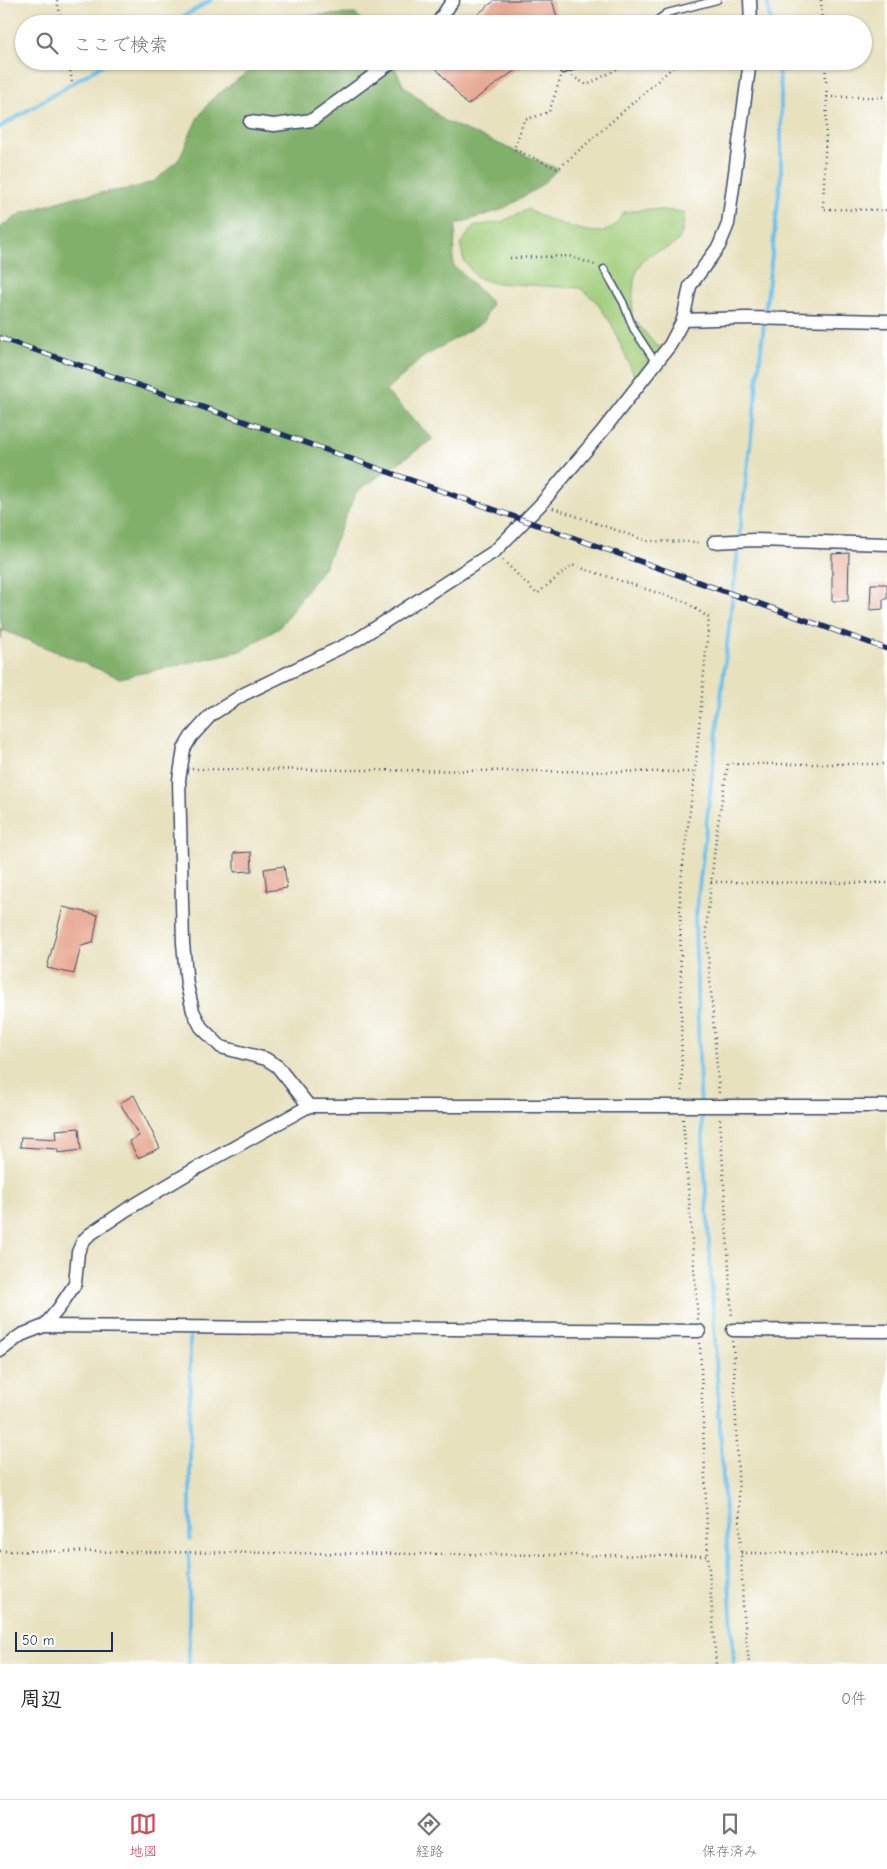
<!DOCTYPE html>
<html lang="ja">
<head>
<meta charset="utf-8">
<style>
	body { margin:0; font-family:"Comic Neue","Klee One",sans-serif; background:#f6f6f6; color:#202124 }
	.scale { position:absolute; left:15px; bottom:12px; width:98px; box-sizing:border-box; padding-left:5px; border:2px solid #1b2f5e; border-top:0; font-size:14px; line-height:18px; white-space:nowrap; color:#1b2f5e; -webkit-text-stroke:4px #fff; paint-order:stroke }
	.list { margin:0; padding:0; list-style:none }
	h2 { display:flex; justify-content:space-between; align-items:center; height:65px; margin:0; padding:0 20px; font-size:21px }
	h2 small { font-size:16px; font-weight:400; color:#757577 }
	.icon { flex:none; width:28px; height:28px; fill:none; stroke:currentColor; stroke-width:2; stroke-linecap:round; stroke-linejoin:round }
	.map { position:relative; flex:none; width:887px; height:1664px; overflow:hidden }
	.search { position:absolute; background:#fff; box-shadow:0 1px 4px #0004; left:15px; right:15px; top:15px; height:55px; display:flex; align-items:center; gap:12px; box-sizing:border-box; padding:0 18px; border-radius:28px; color:#757577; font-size:19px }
	.sheet { height:135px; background:#fff }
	nav { display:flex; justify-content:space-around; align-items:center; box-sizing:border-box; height:70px; border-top:1px solid #e0e0e0; background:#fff; font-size:14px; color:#757577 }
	nav a { display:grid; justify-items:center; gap:2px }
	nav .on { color:#d1495b }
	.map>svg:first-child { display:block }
</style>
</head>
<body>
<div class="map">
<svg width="887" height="1664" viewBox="0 0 887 1664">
	<rect width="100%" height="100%" fill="#fff"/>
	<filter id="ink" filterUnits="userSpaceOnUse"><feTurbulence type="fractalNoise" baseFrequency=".02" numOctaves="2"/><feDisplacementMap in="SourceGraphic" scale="10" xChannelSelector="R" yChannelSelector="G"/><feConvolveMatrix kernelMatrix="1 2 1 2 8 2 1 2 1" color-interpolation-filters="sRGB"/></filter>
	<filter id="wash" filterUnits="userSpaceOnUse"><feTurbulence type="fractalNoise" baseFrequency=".0096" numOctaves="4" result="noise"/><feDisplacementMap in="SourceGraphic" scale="20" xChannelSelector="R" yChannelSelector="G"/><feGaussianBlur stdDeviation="1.12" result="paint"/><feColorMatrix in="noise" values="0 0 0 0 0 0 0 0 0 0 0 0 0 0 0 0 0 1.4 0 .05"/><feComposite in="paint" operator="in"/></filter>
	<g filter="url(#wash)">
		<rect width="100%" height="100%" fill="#e7e1be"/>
		<path fill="#a2cd7a" stroke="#5e7e6c" d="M528 209C540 218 591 236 605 231 614 228 619 220 624 212L651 209 684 212C685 261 658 240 641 263 631 277 633 301 632 317L654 343 664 350 635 377 611 323 595 300 580 288 493 283 477 278 464 261 460 244 474 226 501 222Z"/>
		<g fill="#81b06a" stroke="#4e7064">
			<polygon points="356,14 367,24 274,24 279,16"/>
			<polygon points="254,61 392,61 403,85 445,121 558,169 539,187 501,210 456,224 453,264 492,303 483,322 422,358 386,391 433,439 356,492 325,566 279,628 241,651 120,678 3,630 0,639 0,629 3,630 0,619 0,227 22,213 74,197 133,188 155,181 179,159 197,119 212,99 250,70"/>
		</g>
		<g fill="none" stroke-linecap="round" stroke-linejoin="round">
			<g stroke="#6fc1eb" stroke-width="4">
				<polyline points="767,0 771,24"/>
				<polyline points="171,24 211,0"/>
				<polyline points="0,127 109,61"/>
				<polyline points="190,1539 190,1334"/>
				<polyline points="189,1664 189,1552"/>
				<polyline points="734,1664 700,1089 695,923 781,176 781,90 777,61"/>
			</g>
		</g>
		<g id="blocks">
			<g fill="#e5a289">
				<polygon points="495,0 552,0 559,24 466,24"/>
				<polygon points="430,61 528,61 467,105"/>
				<polygon points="849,553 848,601 832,601 832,554"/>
				<polygon points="871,584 887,584 887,599 883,599 883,609 870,610"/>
				<polygon points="251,852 252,871 234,872 234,853"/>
				<polygon points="284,866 287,888 267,891 264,869"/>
				<polygon points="63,907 98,915 93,943 81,946 74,974 47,968"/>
				<polygon points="134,1095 160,1148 138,1158 129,1141 139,1136 120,1103"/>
				<polygon points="79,1128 81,1150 58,1153 58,1149 20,1147 21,1137 57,1139 56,1130"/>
			</g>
		</g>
	</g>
	<g filter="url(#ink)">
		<use href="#blocks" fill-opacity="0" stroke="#3a4a6c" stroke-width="1"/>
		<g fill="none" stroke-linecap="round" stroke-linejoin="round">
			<g stroke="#3a4a6c" stroke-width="9">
				<g id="service">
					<polyline points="652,24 667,13 717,0"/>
					<polyline points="563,70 588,61"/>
					<polyline points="604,269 623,302 633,328 656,363"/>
				</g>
			</g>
			<g stroke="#3a4a6c" stroke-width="15">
				<g id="minor">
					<polyline points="750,0 751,24"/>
					<polyline points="437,24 453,0"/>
					<polyline points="250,122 274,125 312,120 393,61"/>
					<polyline points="683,320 746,318 887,321"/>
					<polyline points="714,542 754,540 887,544"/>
					<polyline points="309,1106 277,1066 266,1059 221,1047 201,1027 193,1011 187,985 183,943 179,780 184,749 191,737 211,715 244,694 358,639 495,551 541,504 604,429 670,345 683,320 690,286 719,246 728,224 750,61"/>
					<polyline points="44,1326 699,1331"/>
					<polyline points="733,1330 887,1331"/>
					<polyline points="0,1351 21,1335 44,1326 59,1308 75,1284 78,1252 83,1241 89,1235 126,1210 197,1168 309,1106 887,1106"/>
				</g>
			</g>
			<g stroke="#3a4a6c" stroke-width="2.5" stroke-dasharray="1 4" stroke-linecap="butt">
				<polyline points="57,0 62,24"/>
				<polyline points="821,0 822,24"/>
				<polyline points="681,19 694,24"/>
				<polyline points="69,61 72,83"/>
				<polyline points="825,61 827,97 823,209 887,210"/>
				<polyline points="572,76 587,85 632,61"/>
				<polyline points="561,77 549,112 524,120 514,149 558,169 680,61"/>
				<polyline points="827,97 887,97"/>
				<polyline points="510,258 569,256 595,265"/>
				<polyline points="553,508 647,541 702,542"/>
				<polyline points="503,560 537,594 572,565 686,602 709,618 695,772 680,888 682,1093"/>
				<polyline points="192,769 695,772"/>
				<polyline points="711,882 887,883"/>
				<polyline points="719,1093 706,929 717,829 728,764 887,764"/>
				<polyline points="683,1119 698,1320"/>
				<polyline points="720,1119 732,1318"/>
				<polyline points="733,1341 743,1606 749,1664"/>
				<polyline points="700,1343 708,1556 716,1664"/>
				<polyline points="0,1551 708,1556"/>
				<polyline points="741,1553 887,1554"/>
			</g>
			<use href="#service" stroke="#fff" stroke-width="6"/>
			<use href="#minor" stroke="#fff" stroke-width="12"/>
			<g stroke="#1b2f5e" stroke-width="5.5">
				<polyline id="rail" points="0,338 284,435 887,649"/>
			</g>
			<use href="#rail" stroke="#fff" stroke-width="4" stroke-dasharray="11" stroke-linecap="butt"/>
		</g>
	</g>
</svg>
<div class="scale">50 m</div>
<div class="search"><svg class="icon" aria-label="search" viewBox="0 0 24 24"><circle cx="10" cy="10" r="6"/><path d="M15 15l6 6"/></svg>ここで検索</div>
</div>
<section class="sheet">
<h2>周辺<small>0件</small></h2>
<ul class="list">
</ul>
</section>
<nav>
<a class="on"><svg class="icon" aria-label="map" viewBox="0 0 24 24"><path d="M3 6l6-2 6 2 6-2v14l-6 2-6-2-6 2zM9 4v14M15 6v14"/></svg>地図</a>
<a><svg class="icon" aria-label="directions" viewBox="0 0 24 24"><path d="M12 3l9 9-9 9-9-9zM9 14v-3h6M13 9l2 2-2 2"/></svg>経路</a>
<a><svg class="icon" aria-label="saved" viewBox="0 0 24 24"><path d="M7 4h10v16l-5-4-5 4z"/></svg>保存済み</a>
</nav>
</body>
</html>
